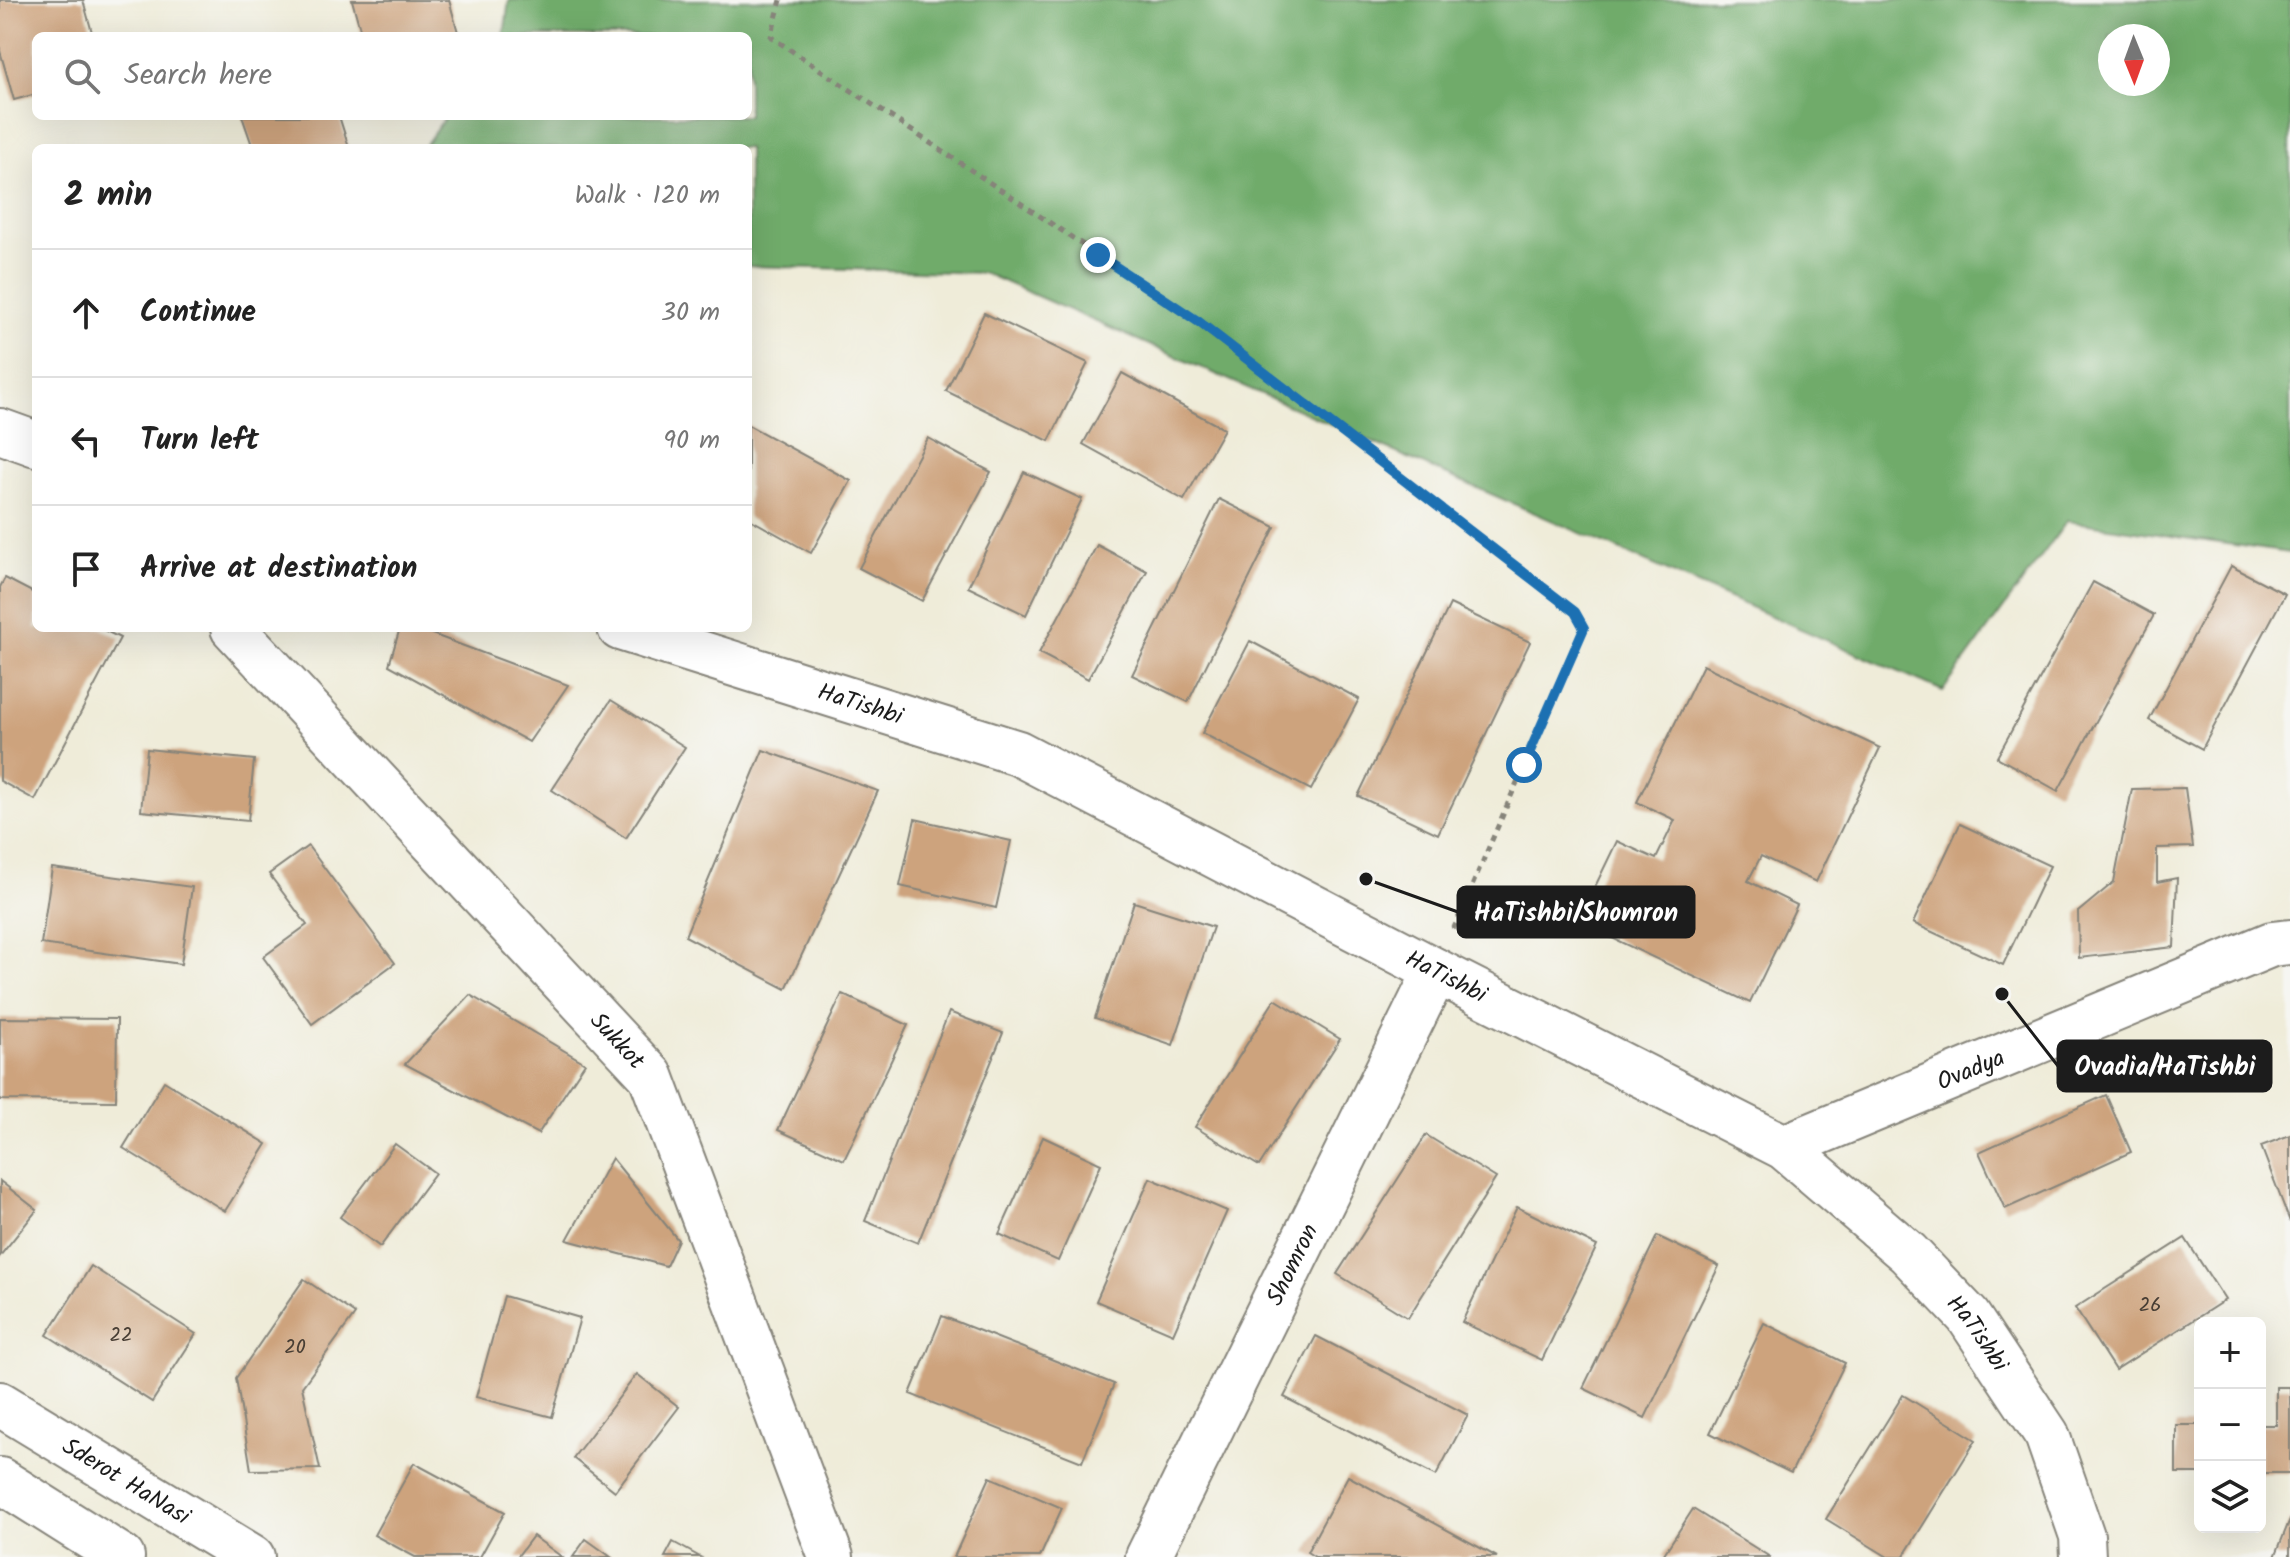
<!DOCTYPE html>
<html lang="en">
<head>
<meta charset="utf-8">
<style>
	body { margin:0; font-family:Kalam,sans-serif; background:#f6f6f6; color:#222 }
	.controls { position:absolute; right:24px; bottom:24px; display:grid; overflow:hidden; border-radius:12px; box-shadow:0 8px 32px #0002 }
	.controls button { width:72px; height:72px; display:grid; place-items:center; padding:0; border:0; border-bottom:2px solid #e0e0e0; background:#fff; color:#222; font:40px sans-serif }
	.compass { position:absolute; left:2098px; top:24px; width:72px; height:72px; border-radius:50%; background:#fff; box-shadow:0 8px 32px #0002; rotate:179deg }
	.stop { position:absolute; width:24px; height:24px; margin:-18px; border:6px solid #1f6fb2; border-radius:50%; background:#fff }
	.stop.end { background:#1f6fb2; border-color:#fff; box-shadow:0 2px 8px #0008 }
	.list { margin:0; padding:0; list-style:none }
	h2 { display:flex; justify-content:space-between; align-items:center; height:104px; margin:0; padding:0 32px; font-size:34px }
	h2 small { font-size:26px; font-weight:400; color:#767676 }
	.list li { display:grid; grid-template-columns:52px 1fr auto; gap:24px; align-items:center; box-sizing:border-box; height:128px; padding:0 32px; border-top:2px solid #e0e0e0 }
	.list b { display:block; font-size:30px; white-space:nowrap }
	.list em { font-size:26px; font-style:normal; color:#767676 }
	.icon { flex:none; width:44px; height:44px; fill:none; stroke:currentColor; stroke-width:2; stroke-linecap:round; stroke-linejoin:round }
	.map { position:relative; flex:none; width:2290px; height:1557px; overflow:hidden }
	.search { position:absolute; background:#fff; box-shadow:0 8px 32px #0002; left:32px; top:32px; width:720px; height:88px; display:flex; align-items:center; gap:20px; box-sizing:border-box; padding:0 28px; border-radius:12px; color:#767676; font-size:30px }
	.panel { position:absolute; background:#fff; box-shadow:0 8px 32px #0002; left:32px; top:144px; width:720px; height:488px; border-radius:12px }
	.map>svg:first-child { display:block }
</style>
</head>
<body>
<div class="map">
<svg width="2290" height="1557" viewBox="0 0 2290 1557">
	<rect width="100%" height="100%" fill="#f6f6f2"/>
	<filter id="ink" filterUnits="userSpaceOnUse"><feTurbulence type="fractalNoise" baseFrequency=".0125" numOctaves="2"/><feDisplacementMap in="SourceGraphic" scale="16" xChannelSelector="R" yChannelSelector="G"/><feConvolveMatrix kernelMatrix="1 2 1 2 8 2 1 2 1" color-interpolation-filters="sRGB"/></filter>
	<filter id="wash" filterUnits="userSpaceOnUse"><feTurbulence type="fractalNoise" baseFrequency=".006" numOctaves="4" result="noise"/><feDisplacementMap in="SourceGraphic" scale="32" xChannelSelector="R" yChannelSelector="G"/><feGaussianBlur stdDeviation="1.8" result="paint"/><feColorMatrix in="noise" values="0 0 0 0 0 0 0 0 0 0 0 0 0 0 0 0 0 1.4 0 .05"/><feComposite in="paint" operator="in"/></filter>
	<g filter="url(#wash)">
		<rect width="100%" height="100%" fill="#efecd9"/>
		<path fill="#70ab6b" stroke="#466444" stroke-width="2" fill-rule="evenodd" d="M509 0H2290V553L2067 521 1943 691 984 273 748 266V148H423L446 116H748V36H504ZM2110 36H2158V84H2110Z"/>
		<g id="blocks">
			<g fill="#cda37d">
				<polygon points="0,0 83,0 93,36 36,36 36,94 14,100 0,51"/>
				<polygon points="352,0 449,0 459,36 362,36"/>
				<polygon points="242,116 339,116 349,148 253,148"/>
				<polygon points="984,313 1088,363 1049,441 946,391"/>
				<polygon points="1122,373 1224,429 1184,500 1083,444"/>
				<polygon points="748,425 851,481 811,553 748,518"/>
				<polygon points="928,438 991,472 922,601 859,568"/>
				<polygon points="1024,472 1082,499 1026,615 968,587"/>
				<polygon points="1219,499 1275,527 1188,702 1132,675"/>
				<polygon points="1097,545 1147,571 1088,679 1039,653"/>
				<polygon points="2231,566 2285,594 2202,749 2149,720"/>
				<polygon points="5,578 36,594 36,628 100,628 120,638 35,800 0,781 0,587"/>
				<polygon points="2093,582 2154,615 2058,791 1997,757"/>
				<polygon points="1450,604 1530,642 1438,834 1358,796"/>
				<polygon points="400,628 416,628 568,685 529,742 389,665"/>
				<polygon points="1250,641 1359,699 1311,790 1202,733"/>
				<polygon points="1703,665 1880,748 1816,882 1761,856 1748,881 1797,905 1750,1003 1578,922 1617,841 1656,859 1675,820 1637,802"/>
				<polygon points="611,700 685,747 626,838 552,790"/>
				<polygon points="147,749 254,760 248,821 141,811"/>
				<polygon points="763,750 878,791 786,989 685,936"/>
				<polygon points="2185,788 2193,847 2157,848 2157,882 2177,878 2174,947 2079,958 2078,912 2114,882 2132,789"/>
				<polygon points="915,819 1011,841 996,908 900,886"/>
				<polygon points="1960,824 2050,866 2003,965 1913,923"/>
				<polygon points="308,846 395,963 312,1024 263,957 307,925 269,874"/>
				<polygon points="52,868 192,887 181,964 41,944"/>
				<polygon points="1134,902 1213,927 1173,1045 1095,1018"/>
				<polygon points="842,994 908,1025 844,1160 778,1130"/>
				<polygon points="470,995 585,1063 538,1134 405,1064"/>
				<polygon points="1275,999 1340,1039 1259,1166 1195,1127"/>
				<polygon points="949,1012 1003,1033 918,1243 865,1221"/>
				<polygon points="0,1018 117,1019 116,1101 0,1100"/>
				<polygon points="164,1081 267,1144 225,1211 123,1148"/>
				<polygon points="2106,1095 2131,1152 2005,1209 1979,1152"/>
				<polygon points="1426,1135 1496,1178 1408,1318 1337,1274"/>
				<polygon points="2290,1135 2290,1222 2261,1146"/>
				<polygon points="1043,1137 1101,1164 1058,1261 999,1234"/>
				<polygon points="395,1144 435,1173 380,1247 340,1217"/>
				<polygon points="612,1158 678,1240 666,1266 567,1240"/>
				<polygon points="1150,1178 1227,1211 1173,1334 1096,1301"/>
				<polygon points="0,1181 37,1210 0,1256"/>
				<polygon points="1517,1207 1597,1246 1542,1360 1462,1322"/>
				<polygon points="1657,1236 1719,1266 1645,1418 1583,1388"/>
				<polygon points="2185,1238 2225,1300 2115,1370 2075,1308"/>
				<polygon points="91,1266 196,1334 152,1402 47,1335"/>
				<polygon points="304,1279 355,1314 302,1387 320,1469 251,1470 236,1378"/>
				<polygon points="504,1296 580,1318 552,1417 476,1397"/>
				<polygon points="942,1316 1114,1384 1082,1462 910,1394"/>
				<polygon points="1764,1323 1845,1363 1791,1473 1710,1433"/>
				<polygon points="1316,1336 1468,1415 1436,1476 1284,1397"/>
				<polygon points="637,1374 679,1407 615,1491 573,1458"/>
				<polygon points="2276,1387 2290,1387 2290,1473 2260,1473 2260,1425 2276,1425"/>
				<polygon points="1903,1395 1976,1440 1903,1557 1888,1557 1826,1519"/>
				<rect x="2176" y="1425" width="24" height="48"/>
				<polygon points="414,1463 505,1512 480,1557 415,1557 374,1535"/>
				<polygon points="1348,1476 1497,1557 1315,1557 1307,1552"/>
				<polygon points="990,1477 1062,1508 1040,1557 954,1557"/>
				<polygon points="1693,1509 1770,1557 1662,1557"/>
				<polygon points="2290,1519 2290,1557 2275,1557"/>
				<polygon points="533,1536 562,1557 517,1557"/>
				<polygon points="586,1539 611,1557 573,1557"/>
				<polygon points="673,1542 700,1557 665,1557"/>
			</g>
		</g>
	</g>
	<g filter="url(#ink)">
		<use href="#blocks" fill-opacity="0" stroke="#86847a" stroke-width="2"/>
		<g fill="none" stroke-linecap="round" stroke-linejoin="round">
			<g stroke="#86847a" stroke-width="48">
				<g id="minor">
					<polyline points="0,431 36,444"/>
					<path id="s1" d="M233 628 651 1076 831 1557"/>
					<path id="s2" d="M620 628 1018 753 1436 971 1784 1147 1908 1253 1968 1316 2047 1435 2082 1536 2083 1557"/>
					<path id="s3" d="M1784 1147 2272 944 2290 942"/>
					<path id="s4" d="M0 1404 252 1557"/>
					<polyline points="0,1480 122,1557"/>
					<path id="s5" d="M1148 1557 1436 971"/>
				</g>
			</g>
			<polyline stroke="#86847a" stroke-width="5" stroke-dasharray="6 6" stroke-linecap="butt" points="781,0 771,37 1199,322 1575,612 1584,628 1453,930"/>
			<use href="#minor" stroke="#fff" stroke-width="44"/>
		</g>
	</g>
	<g fill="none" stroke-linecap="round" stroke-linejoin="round" filter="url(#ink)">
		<polyline stroke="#1f6fb2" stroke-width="10" points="1098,255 1199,322 1575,612 1584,628 1524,765"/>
	</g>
	<g text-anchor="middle" stroke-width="6" stroke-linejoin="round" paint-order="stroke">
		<g font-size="20" fill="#483e34">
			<text x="2150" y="1311">26</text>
			<text x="121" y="1341">22</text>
			<text x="295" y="1353">20</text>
		</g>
		<g font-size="24" fill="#1c1c1c" stroke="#f6f6f2">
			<text dy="8" stroke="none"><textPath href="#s2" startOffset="252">HaTishbi</textPath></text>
			<text dy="8" stroke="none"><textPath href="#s2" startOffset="900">HaTishbi</textPath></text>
			<text dy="8" stroke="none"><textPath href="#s1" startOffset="564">Sukkot</textPath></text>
			<text dy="8" stroke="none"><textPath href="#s3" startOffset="202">Ovadya</textPath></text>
			<text dy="8" stroke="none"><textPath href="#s5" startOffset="326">Shomron</textPath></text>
			<text dy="8" stroke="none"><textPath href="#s2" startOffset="1548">HaTishbi</textPath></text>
			<text dy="8" stroke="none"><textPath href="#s4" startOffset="148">Sderot HaNasi</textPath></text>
		</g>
	</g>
	<path fill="none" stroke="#1c1c1c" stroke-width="3" d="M1366 879L1458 912M2002 994L2058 1066"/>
	<g fill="#1c1c1c" stroke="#f6f6f2" stroke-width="3">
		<circle cx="1366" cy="879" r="8"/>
		<circle cx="2002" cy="994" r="8"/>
	</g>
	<g fill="#1c1c1c" stroke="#1c1c1c" stroke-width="3">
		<rect x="1458" y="887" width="236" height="50" rx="8"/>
		<rect x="2058" y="1041" width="213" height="50" rx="8"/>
	</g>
	<g font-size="26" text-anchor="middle" font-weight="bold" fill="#fff">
		<text x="1576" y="921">HaTishbi/Shomron</text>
		<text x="2165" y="1075">Ovadia/HaTishbi</text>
	</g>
</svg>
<div class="controls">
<button>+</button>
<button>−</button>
<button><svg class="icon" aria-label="layers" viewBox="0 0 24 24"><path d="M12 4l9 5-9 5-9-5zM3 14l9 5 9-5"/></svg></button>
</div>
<svg class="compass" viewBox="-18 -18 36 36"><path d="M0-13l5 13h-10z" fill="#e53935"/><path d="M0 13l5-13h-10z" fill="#767676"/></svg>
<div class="stop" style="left:1524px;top:765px"></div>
<div class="stop end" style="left:1098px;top:255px"></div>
<div class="search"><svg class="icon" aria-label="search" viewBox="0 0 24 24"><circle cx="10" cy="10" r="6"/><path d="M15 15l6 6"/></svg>Search here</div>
<section class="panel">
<h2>2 min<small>Walk · 120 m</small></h2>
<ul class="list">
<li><svg class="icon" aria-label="ahead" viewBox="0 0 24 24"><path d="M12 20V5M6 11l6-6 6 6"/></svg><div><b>Continue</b></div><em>30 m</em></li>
<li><svg class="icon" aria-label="left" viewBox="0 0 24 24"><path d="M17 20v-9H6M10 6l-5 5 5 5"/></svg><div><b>Turn left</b></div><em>90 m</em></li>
<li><svg class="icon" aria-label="arrive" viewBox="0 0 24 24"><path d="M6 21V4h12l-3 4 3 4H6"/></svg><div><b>Arrive at destination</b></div></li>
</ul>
</section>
</div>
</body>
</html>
